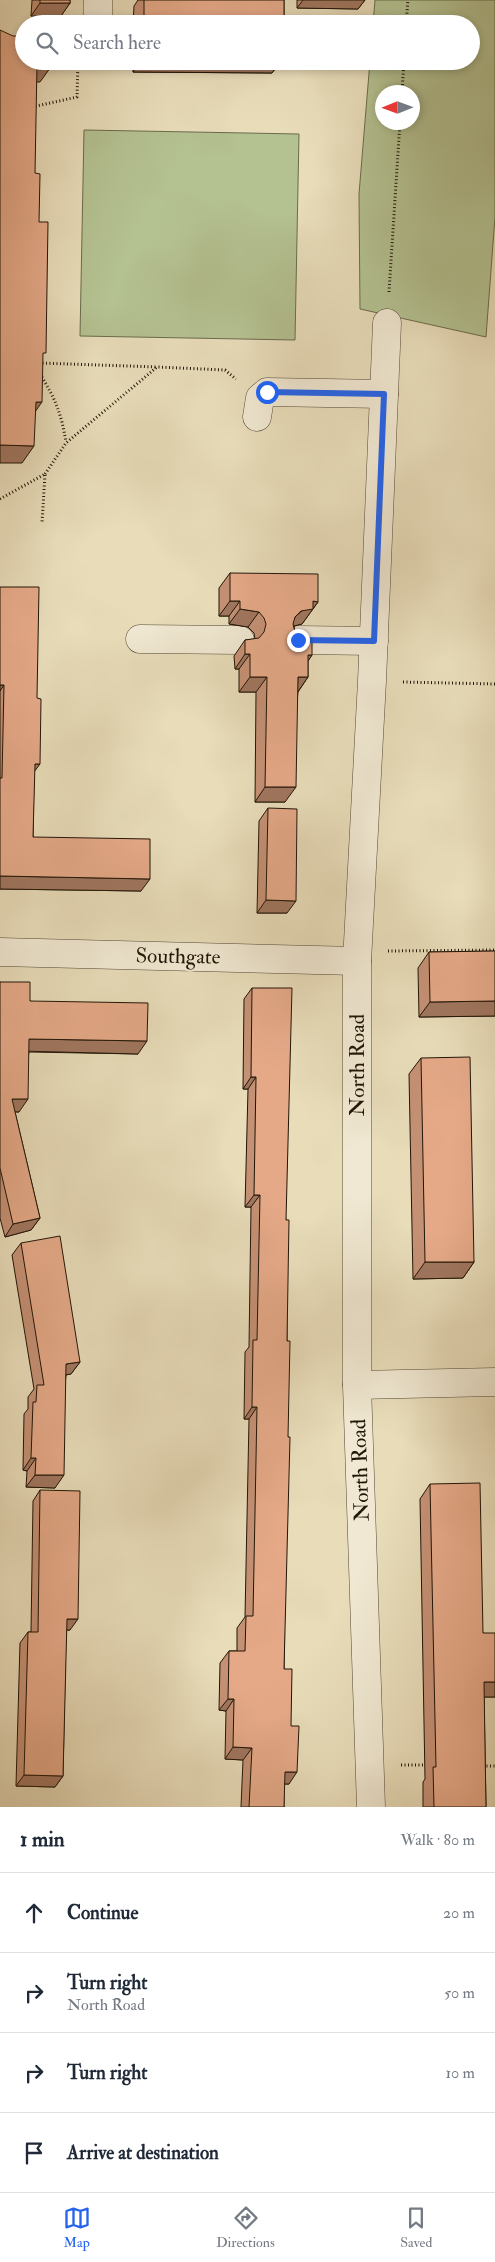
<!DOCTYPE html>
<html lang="en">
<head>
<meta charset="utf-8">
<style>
	body { margin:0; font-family:"IM FELL Double Pica",serif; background:#f2f2f3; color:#1f2937 }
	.compass { position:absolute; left:375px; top:85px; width:45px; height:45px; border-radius:50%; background:#fff; box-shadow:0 2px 8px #0003; rotate:269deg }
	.stop { position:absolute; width:15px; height:15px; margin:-11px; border:4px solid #2563eb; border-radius:50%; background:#fff }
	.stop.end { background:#2563eb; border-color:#fff; box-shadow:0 1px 5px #0008 }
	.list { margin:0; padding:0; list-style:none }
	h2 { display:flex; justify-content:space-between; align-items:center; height:65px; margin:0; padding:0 20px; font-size:21px }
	h2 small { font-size:16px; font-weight:400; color:#747a83 }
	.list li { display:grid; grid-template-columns:32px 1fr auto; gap:15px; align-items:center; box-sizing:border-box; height:80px; padding:0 20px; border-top:1px solid #e0e1e3 }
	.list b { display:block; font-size:19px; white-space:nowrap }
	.list p { margin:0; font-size:16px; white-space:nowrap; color:#747a83 }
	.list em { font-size:16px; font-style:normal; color:#747a83 }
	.icon { flex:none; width:28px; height:28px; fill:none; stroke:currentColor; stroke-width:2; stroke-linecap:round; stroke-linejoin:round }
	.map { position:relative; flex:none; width:495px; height:1807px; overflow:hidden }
	.search { position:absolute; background:#fff; box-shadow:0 2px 8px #0003; left:15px; right:15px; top:15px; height:55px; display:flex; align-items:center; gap:12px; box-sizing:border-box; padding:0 18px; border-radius:28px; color:#747a83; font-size:19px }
	.sheet { height:385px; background:#fff }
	nav { display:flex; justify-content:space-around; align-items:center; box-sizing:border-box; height:70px; border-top:1px solid #e0e1e3; background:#fff; font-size:14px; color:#747a83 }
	nav a { display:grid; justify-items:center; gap:2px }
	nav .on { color:#2563eb }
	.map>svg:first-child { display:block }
</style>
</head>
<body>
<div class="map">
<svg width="495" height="1807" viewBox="0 0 495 1807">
	<rect width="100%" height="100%" fill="#e8dcb9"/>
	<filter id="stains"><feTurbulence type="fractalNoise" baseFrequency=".004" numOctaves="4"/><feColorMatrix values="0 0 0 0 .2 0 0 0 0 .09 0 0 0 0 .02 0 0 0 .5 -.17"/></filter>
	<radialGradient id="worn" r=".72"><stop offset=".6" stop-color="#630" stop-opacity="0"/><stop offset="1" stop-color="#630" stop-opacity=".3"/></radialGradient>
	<g fill="#b4c191" stroke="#6a6b4c" fill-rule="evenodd">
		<path d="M375 0H495V217L486 337 360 309 359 194 370 61H471V24H373ZM382 92H412V122H382Z"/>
		<polygon points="84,130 299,134 295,340 80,336"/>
	</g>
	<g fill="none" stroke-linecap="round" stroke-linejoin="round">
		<g stroke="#534734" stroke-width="29">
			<g id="minor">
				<polyline points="98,0 98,24"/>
				<polyline points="257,417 260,398 267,392 384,394"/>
				<polyline points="140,639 240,640"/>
				<polyline points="298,640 374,641"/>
				<polyline points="0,952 357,961"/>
				<polyline points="357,1385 495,1382"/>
				<polyline points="371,1807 357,1385 357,961 372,681 387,323"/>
			</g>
		</g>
		<g stroke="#211507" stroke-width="3" stroke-dasharray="1 2.5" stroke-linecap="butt">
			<polyline points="406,24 408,0"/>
			<polyline points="402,92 404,61"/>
			<polyline points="32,107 77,97 78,61"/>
			<polyline points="389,292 400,122"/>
			<polyline points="39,363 157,367"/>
			<path d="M40 374C56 400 61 413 66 442"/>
			<polyline points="45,474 66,443 157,367 225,370 236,379"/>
			<polyline points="0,499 45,474 42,523"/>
			<polyline points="403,682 495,684"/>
			<polyline points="388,951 495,950"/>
			<polyline points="401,1765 427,1765"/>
			<polyline points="483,1766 495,1766"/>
		</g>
		<use href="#minor" stroke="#f0e8d2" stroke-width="28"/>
	</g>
	<g fill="#c59175" stroke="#211507">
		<polygon points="32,0 70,0 70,3 61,16 31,16"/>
		<polygon points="138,0 284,0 284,24 133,24 134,6"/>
		<polygon points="297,0 365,0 358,9 297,8"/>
		<polygon points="133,61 281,61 272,73 133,72"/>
		<polygon points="230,573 318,602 302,624 294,626 295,632 312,655 308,661 308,677 298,692 285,802 255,802 256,692 239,692 239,669 235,669 234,656 245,640 255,639 254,633 248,627 229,624 229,616 219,616 219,588"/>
		<polygon points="0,587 34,771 33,837 141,891 0,889"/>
		<polygon points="268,808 287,913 257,913 259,821"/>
		<polygon points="495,951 495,1016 419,1017 418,968 429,952"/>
		<polygon points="0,982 30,1001 138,1054 29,1052 19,1112 15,1112 40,1218 31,1230 5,1237 0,1218"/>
		<polygon points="252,988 286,1220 287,1341 284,1669 289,1784 284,1784 284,1807 241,1807 243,1760 225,1759 226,1711 219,1710 220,1663 229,1651 237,1651 237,1628 245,1617 249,1419 244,1419 245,1352 249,1347 251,1207 245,1207 248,1089 243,1089 244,999"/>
		<polygon points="421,1058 474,1262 463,1278 413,1279 409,1074"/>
		<polygon points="21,1243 80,1362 71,1374 66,1375 55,1488 26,1487 27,1471 23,1470 24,1414 28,1409 28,1397 34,1389 12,1255"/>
		<polygon points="430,1484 483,1633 495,1697 484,1697 486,1807 423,1807 423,1782 425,1779 420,1499"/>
		<polygon points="40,1490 70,1630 66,1630 63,1776 55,1787 16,1786 20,1643 28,1632 31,1632 33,1501"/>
	</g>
	<g fill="#a0765f" stroke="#211507">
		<polygon points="303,0 365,0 358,9 297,8"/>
		<polygon points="40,3 70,3 61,16 31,16"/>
		<polygon points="140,61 281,61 272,73 133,72"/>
		<polygon points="37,64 53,64 40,82 24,82"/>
		<polygon points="36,402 42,402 30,419"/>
		<polygon points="0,445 34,446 22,463 0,463"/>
		<polygon points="230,601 240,601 229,616 219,616"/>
		<polygon points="313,601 318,602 302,624 290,627 295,617"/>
		<polygon points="240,609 259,612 248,627 229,624"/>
		<polygon points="245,654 250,654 239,669 235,669"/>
		<polygon points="308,655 312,655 301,671"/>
		<polygon points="250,677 267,677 256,692 239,692"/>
		<polygon points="298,677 308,677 297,693"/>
		<polygon points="0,685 4,685 0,691"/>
		<polygon points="35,764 40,764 31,776"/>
		<polygon points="265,787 296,787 285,802 255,802"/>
		<polygon points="0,876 150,879 141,891 0,889"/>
		<polygon points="266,900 296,901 287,913 257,913"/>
		<polygon points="495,1001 495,1016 419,1017 430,1002"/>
		<polygon points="29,1039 147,1041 138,1054 20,1051"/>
		<polygon points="251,1077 256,1077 248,1089 243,1089"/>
		<polygon points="12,1099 28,1099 19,1112 4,1111"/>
		<polygon points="254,1195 260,1195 251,1207 245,1207"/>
		<polygon points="40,1218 31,1230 5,1237 13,1224"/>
		<polygon points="425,1262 474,1262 463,1278 413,1279"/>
		<polygon points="80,1362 71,1374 58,1376 66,1364"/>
		<polygon points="252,1407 257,1407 249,1419 244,1419"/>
		<polygon points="31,1458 36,1458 27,1471 23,1470"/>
		<polygon points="35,1475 64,1475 55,1488 26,1487"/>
		<polygon points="67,1619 78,1619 70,1630 59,1630"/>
		<polygon points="484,1682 495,1682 495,1697 474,1697"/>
		<polygon points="228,1699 234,1699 226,1711 219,1710"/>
		<polygon points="233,1747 252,1748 243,1760 225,1759"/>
		<polygon points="285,1772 297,1772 289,1784 276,1784"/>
		<polygon points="24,1775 63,1776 55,1787 16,1786"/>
	</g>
	<g fill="#e5a988" stroke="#211507">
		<rect x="40" y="0" width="30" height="3"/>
		<rect x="144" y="0" width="140" height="24"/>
		<polygon points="0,30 13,36 24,36 24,61 53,61 53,64 37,64 35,173 40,174 39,222 48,222 46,353 43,353 42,402 36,402 34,446 0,445"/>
		<polygon points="230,573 318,574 318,602 313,601 313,609 301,611 295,617 293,624 295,632 300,638 312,640 312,655 308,655 308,677 298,677 296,787 265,787 267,677 250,677 250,654 245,654 245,640 259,638 264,632 266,624 264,618 259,612 240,609 240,601 230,601"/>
		<polygon points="0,587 39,587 37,698 41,699 40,764 35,764 33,837 150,839 150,879 0,876 0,778 2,778 4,685 0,685"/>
		<polygon points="268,808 297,809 296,901 266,900"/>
		<polygon points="495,951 495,1001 430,1002 429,952"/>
		<polygon points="0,982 30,982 30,1001 148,1003 147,1041 29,1039 28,1099 12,1099 40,1218 13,1224 0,1168"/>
		<polygon points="252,988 292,988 286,1220 289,1220 287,1341 290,1341 288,1437 290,1437 284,1669 292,1669 291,1726 299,1726 297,1772 285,1772 284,1807 249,1807 252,1748 233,1747 234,1699 228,1699 229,1651 245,1651 246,1616 253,1616 257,1407 252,1407 253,1340 257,1340 260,1195 254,1195 256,1077 251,1077"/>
		<polygon points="470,1057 474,1262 425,1262 421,1058"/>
		<polygon points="60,1236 80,1362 66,1364 64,1475 35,1475 36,1458 31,1458 33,1402 36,1402 37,1385 44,1385 21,1243"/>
		<polygon points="480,1483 483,1633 495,1633 495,1682 484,1682 486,1807 434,1807 433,1767 436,1767 430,1484"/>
		<polygon points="40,1490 80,1491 78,1619 67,1619 63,1776 24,1775 28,1632 38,1632"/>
	</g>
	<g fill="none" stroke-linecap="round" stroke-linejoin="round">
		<polyline stroke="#2563eb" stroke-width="6" points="267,392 384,394 374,641 298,640"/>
	</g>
	<g text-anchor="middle" stroke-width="4" stroke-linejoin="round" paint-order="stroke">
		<g font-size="21" fill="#211507" stroke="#f0e8d2">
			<text transform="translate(178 956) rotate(1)" y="7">Southgate</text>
			<text transform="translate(357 1065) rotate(-90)" y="7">North Road</text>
			<text transform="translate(360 1470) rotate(-92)" y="7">North Road</text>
		</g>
	</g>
	<rect width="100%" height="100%" filter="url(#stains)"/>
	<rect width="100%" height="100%" fill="url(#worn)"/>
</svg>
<svg class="compass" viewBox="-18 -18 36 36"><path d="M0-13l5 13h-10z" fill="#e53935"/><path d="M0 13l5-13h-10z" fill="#747a83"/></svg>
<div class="stop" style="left:267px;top:392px"></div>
<div class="stop end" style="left:298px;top:640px"></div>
<div class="search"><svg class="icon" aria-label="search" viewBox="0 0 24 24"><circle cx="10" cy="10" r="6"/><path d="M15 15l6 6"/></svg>Search here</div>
</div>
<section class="sheet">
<h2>1 min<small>Walk · 80 m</small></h2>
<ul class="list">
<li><svg class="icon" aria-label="ahead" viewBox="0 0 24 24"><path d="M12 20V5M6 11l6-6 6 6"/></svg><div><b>Continue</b></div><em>20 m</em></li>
<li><svg class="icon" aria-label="right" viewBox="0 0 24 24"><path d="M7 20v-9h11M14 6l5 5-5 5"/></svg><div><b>Turn right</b><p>North Road</p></div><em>50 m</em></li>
<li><svg class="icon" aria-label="right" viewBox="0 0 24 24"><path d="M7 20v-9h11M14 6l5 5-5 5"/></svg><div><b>Turn right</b></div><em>10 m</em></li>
<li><svg class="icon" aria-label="arrive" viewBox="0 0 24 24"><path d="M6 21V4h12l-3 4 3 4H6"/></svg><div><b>Arrive at destination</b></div></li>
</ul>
</section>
<nav>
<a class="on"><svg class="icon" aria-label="map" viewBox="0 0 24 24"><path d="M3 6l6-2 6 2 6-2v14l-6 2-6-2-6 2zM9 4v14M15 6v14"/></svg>Map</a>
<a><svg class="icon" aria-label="directions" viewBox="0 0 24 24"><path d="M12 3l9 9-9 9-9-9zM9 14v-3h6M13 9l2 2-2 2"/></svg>Directions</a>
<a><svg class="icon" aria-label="saved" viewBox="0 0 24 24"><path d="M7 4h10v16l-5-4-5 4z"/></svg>Saved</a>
</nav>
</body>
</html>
